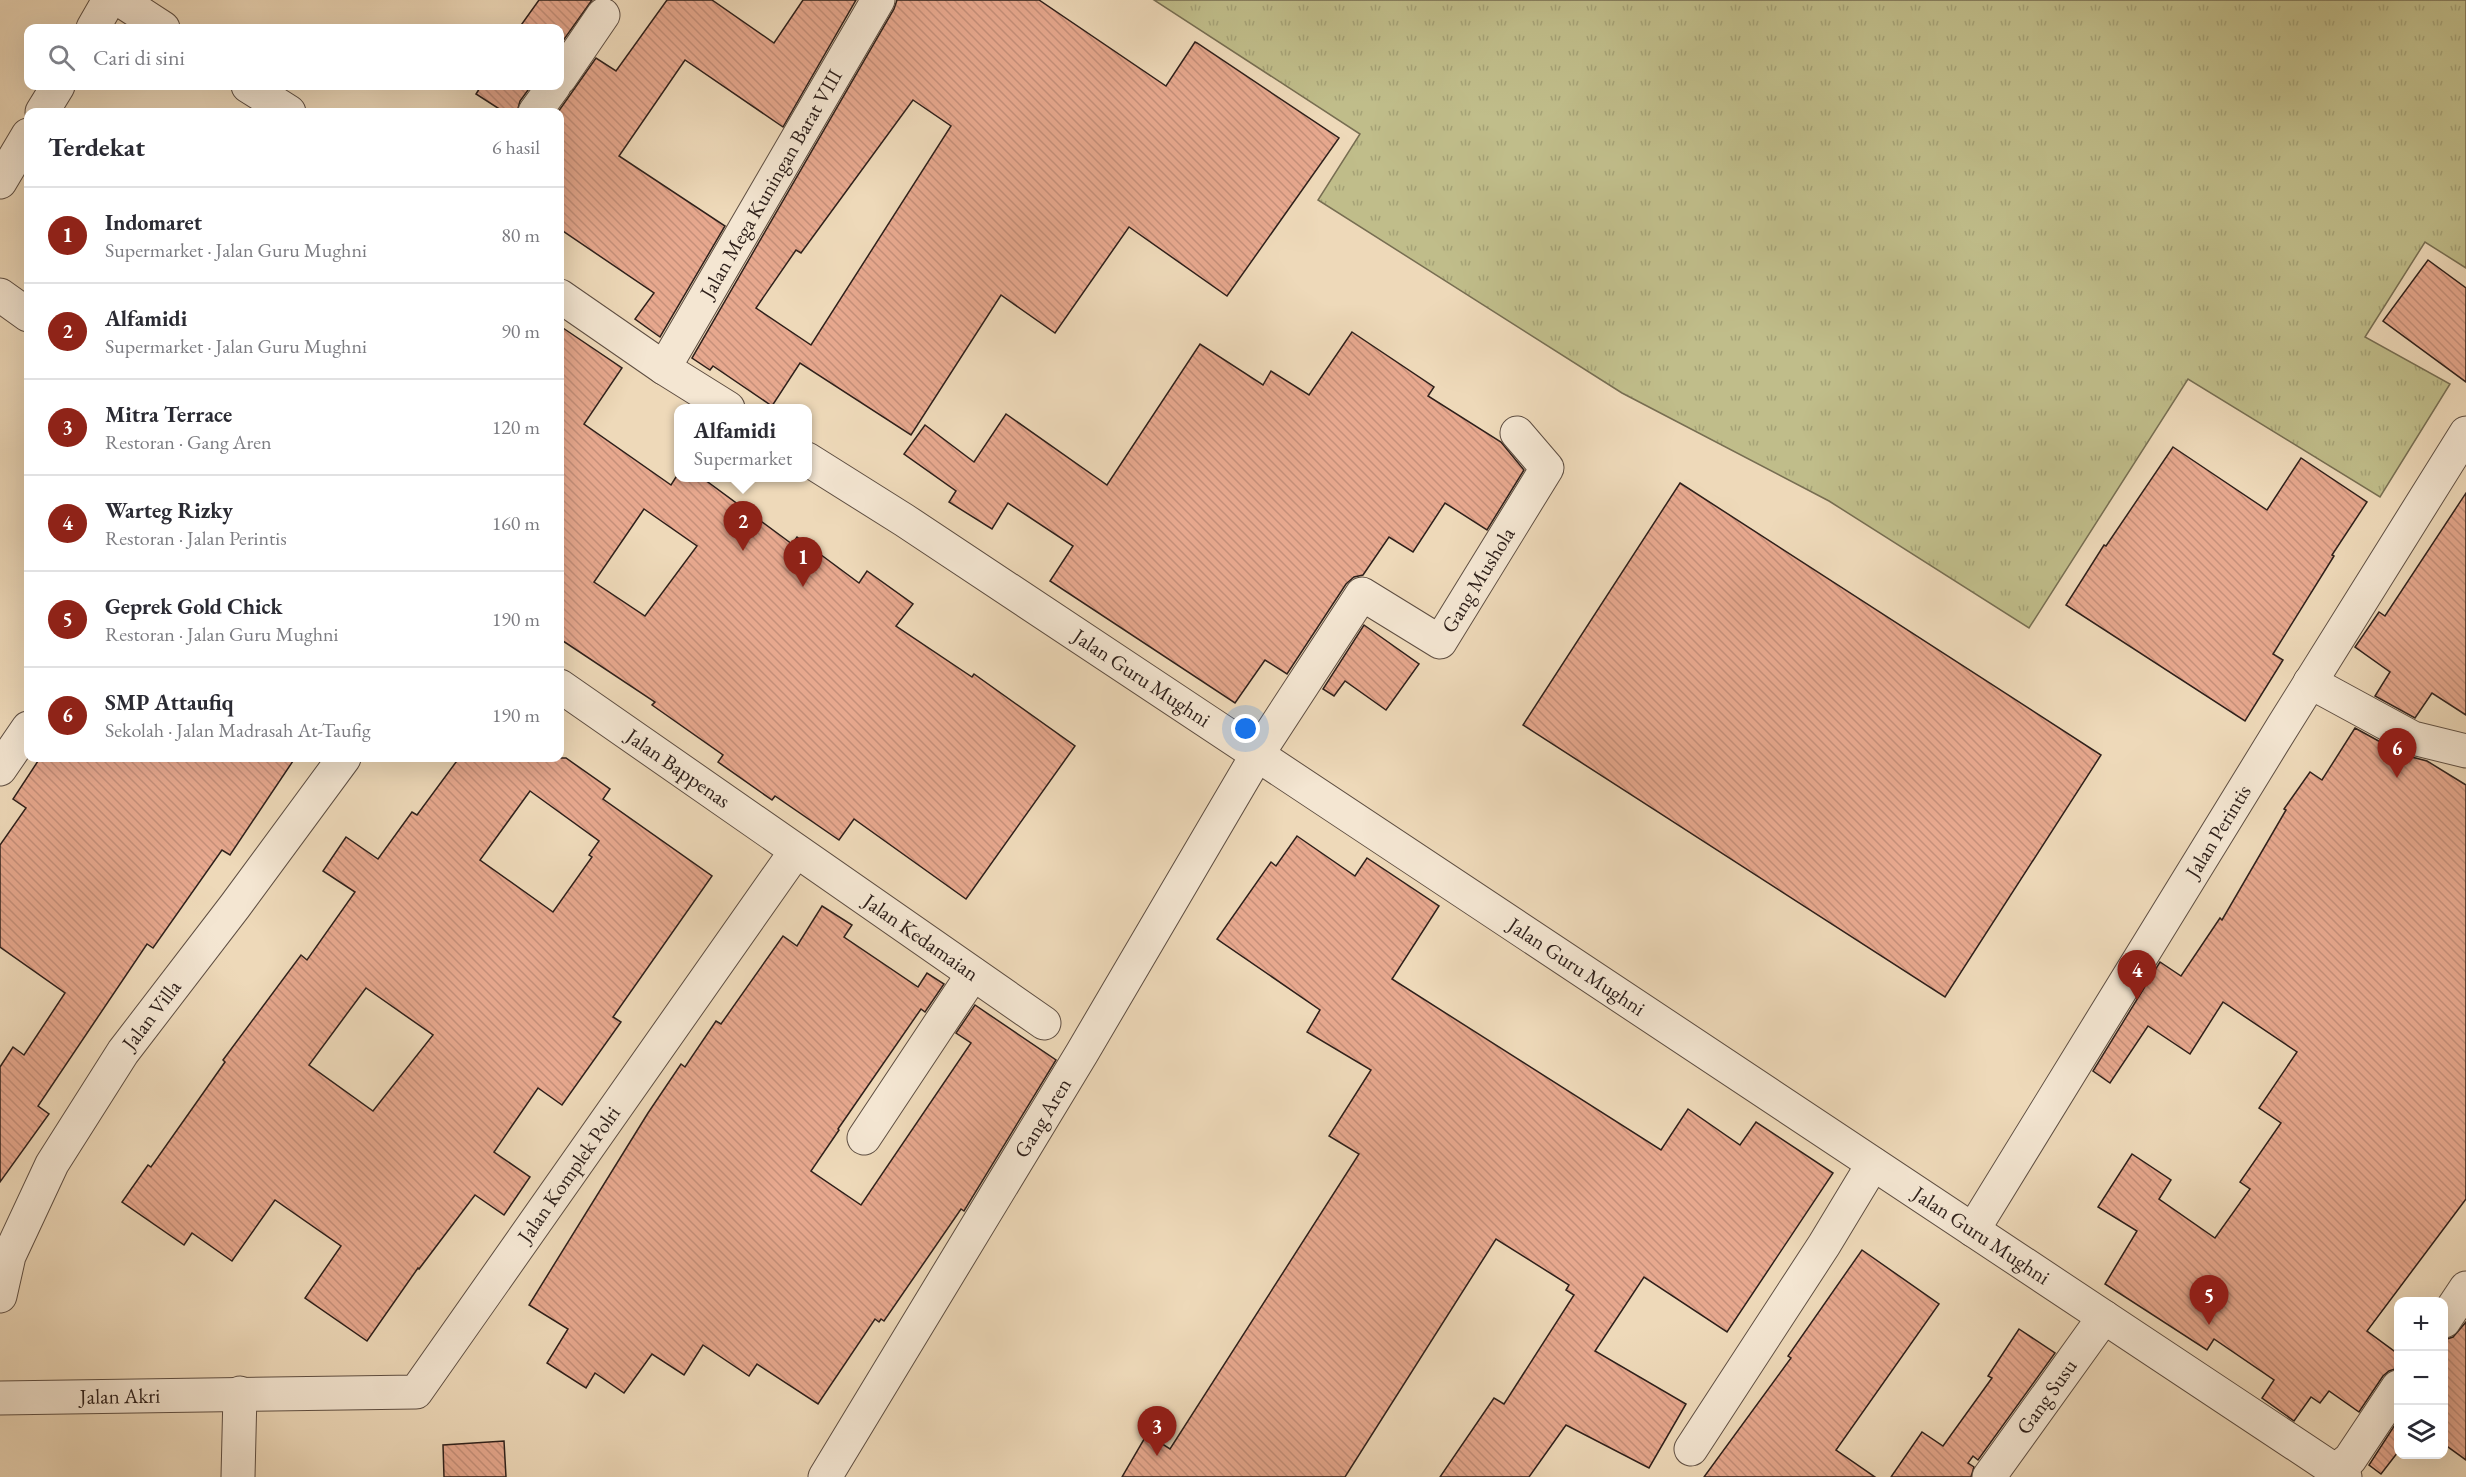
<!DOCTYPE html>
<html lang="id">
<head>
<meta charset="utf-8">
<style>
	body { margin:0; font-family:"EB Garamond",serif; background:#f2f2f3; color:#2b2b33 }
	.controls { position:absolute; right:18px; bottom:18px; display:grid; overflow:hidden; border-radius:12px; box-shadow:0 6px 24px #0002 }
	.controls button { width:54px; height:54px; display:grid; place-items:center; padding:0; border:0; border-bottom:2px solid #e1e1e2; background:#fff; color:#2b2b33; font:30px sans-serif }
	.you { position:absolute; left:1246px; top:729px; width:21px; height:21px; margin:-15px; border:4px solid #fff; border-radius:50%; background:#1a73e8; box-shadow:0 0 0 9px #1a73e833 }
	.badge { display:grid; place-items:center; width:39px; height:39px; border-radius:50%; background:#8f2418; color:#fff; font-size:20px; font-weight:700 }
	.pin { position:absolute; translate:-50% -50px; filter:drop-shadow(0 2px 3px #0008) }
	.pin::after { content:''; position:absolute; top:32px; width:21px; height:18px; background:inherit; clip-path:polygon(0 0,100% 0,50% 100%) }
	.popup { position:absolute; left:674px; top:404px; width:138px; height:78px; box-sizing:border-box; display:grid; place-content:center; border-radius:12px; background:#fff; filter:drop-shadow(0 2px 4px #0005); font-size:20px; white-space:nowrap; color:#7c7c81 }
	.popup b { font-size:22px; color:#2b2b33 }
	.popup::after { content:''; position:absolute; left:50%; top:100%; margin-left:-12px; border:12px solid transparent; border-top-color:#fff }
	.list { margin:0; padding:0; list-style:none }
	h2 { display:flex; justify-content:space-between; align-items:center; height:78px; margin:0; padding:0 24px; font-size:26px }
	h2 small { font-size:20px; font-weight:400; color:#7c7c81 }
	.list li { display:grid; grid-template-columns:39px 1fr auto; gap:18px; align-items:center; box-sizing:border-box; height:96px; padding:0 24px; border-top:2px solid #e1e1e2 }
	.list b { display:block; font-size:22px; white-space:nowrap }
	.list p { margin:0; font-size:20px; white-space:nowrap; color:#7c7c81 }
	.list em { font-size:20px; font-style:normal; color:#7c7c81 }
	.icon { flex:none; width:33px; height:33px; fill:none; stroke:currentColor; stroke-width:2; stroke-linecap:round; stroke-linejoin:round }
	.map { position:relative; flex:none; width:2466px; height:1477px; overflow:hidden }
	.search { position:absolute; background:#fff; box-shadow:0 6px 24px #0002; left:24px; top:24px; width:540px; height:66px; display:flex; align-items:center; gap:15px; box-sizing:border-box; padding:0 21px; border-radius:12px; color:#7c7c81; font-size:22px }
	.panel { position:absolute; background:#fff; box-shadow:0 6px 24px #0002; left:24px; top:108px; width:540px; height:654px; border-radius:12px }
	.map>svg:first-child { display:block }
</style>
</head>
<body>
<div class="map">
<svg width="2466" height="1477" viewBox="0 0 2466 1477">
	<defs>
		<pattern id="grass-tufts" width="24" height="20" patternUnits="userSpaceOnUse" patternTransform="scale(1.5)"><rect width="24" height="20" fill="#c0bd8a"/><path d="M3 7l-1-3M5 7V3M7 7l1-3M15 17l-1-3M17 17v-4M19 17l1-3" fill="none" stroke="#a5a276"/></pattern>
		<pattern id="building-back-hatch" width="6" height="6" patternUnits="userSpaceOnUse" patternTransform="scale(1.5)"><rect width="6" height="6" fill="#e7a88e"/><path d="M-1 5l2 2M0 0l6 6M5-1l2 2" fill="none" stroke="#c6907a"/></pattern>
	</defs>
	<rect width="100%" height="100%" fill="#eed9b9"/>
	<filter id="stains"><feTurbulence type="fractalNoise" baseFrequency=".00333" numOctaves="4"/><feColorMatrix values="0 0 0 0 .2 0 0 0 0 .09 0 0 0 0 .02 0 0 0 .5 -.17"/></filter>
	<radialGradient id="worn" r=".72"><stop offset=".6" stop-color="#630" stop-opacity="0"/><stop offset="1" stop-color="#630" stop-opacity=".3"/></radialGradient>
	<polygon fill="url(#grass-tufts)" stroke="#776e52" stroke-width="1.5" points="1154,0 2466,0 2466,268 2425,242 2365,337 2450,384 2380,497 2188,379 2029,628 1829,501 1622,393 1318,200 1360,134"/>
	<g fill="url(#building-back-hatch)" stroke="#2e201b" stroke-width="1.5" fill-rule="evenodd">
		<polygon points="539,0 592,0 560,45 560,28 519,28"/>
		<polygon points="667,0 712,0 774,43 803,0 856,0 783,127 685,60 619,156 725,226 660,337 635,319 654,293 560,229 558,112 596,58 616,71"/>
		<path d="M897 0H1039L1166 86 1195 42 1197 43 1339 138 1227 296 1129 227 1055 333 1001 295 911 435 800 363 772 406 713 366 710 370 692 358 894 9ZM913 100 951 126 811 345 756 308 796 250 801 253Z"/>
		<polygon points="481,86 531,86 520,101 517,112 504,112 476,94"/>
		<polygon points="2428,260 2466,288 2466,382 2383,321"/>
		<path d="M560 326 622 368 584 424 671 485 676 477H701L792 544 797 537 859 583 867 571 913 604 896 626 972 677 974 674 1075 746 966 899 854 819 839 840 775 796 772 800 718 762 723 755 652 705 655 702 560 639ZM644 509 697 546 645 616 594 582Z"/>
		<polygon points="1352,332 1434,387 1428,396 1501,442 1524,470 1487,530 1445,503 1413,552 1389,537 1363,575 1354,577 1346,584 1287,674 1265,660 1235,703 1050,581 1073,546 1008,503 992,529 949,502 956,491 904,454 925,425 974,462 1006,414 1107,485 1200,344 1263,385 1271,371 1309,395"/>
		<polygon points="2173,447 2267,510 2301,458 2367,502 2332,555 2334,556 2273,654 2283,660 2245,721 2066,605 2104,545 2106,546"/>
		<polygon points="1680,483 2101,755 1945,997 1523,725"/>
		<polygon points="2466,493 2466,715 2432,693 2415,718 2375,696 2390,672 2355,647 2379,612 2385,616"/>
		<polygon points="1364,625 1419,664 1386,710 1345,681 1334,696 1323,689"/>
		<polygon points="2355,728 2404,755 2427,761 2466,785 2466,1199 2367,1331 2398,1354 2398,1368 2389,1371 2383,1376 2359,1412 2329,1391 2320,1403 2311,1397 2294,1421 2262,1398 2274,1380 2214,1339 2207,1350 2105,1284 2137,1231 2098,1207 2132,1154 2171,1180 2159,1199 2215,1238 2250,1189 2240,1182 2281,1123 2259,1108 2297,1052 2223,1002 2190,1054 2148,1026 2110,1083 2093,1071 2160,962 2181,976 2220,918 2222,920 2286,810 2284,809 2310,772 2322,780"/>
		<polygon points="40,758 295,758 230,855 222,850 153,948 147,944 38,1106 49,1114 0,1182 0,1067 13,1047 24,1055 65,993 0,947 0,845 26,808 13,799"/>
		<path d="M459 758H566L610 789 603 799 712 876 613 1017 621 1022 562 1105 538 1088 494 1152 530 1177 504 1215 475 1195 419 1269 418 1268 367 1341 305 1298 341 1246 275 1200 232 1261 192 1233 184 1245 122 1202 148 1165 151 1167 225 1062 223 1060 301 955 307 960 355 892 323 871 346 837 378 859 412 812 417 815ZM530 791 599 841 589 855 592 857 553 912 480 860ZM366 988 433 1035 373 1111 309 1065Z"/>
		<polygon points="1297,836 1355,876 1367,858 1439,906 1392,979 1661,1150 1688,1109 1740,1145 1756,1122 1833,1173 1727,1332 1644,1277 1595,1351 1686,1404 1649,1468 1566,1425 1529,1477 1440,1477 1494,1398 1504,1404 1574,1295 1566,1290 1569,1285 1496,1239 1345,1477 1122,1477 1147,1434 1170,1449 1359,1154 1329,1136 1371,1070 1307,1032 1320,1010 1217,939 1271,862 1276,866"/>
		<polygon points="822,906 852,925 844,937 918,987 927,973 944,984 925,1012 921,1009 838,1129 839,1130 811,1171 861,1205 971,1043 956,1033 975,1005 1056,1060 964,1211 961,1209 884,1321 881,1319 879,1322 875,1319 818,1404 757,1364 749,1376 703,1345 684,1375 652,1354 624,1393 595,1373 586,1388 547,1363 568,1329 529,1305 648,1113 681,1064 685,1067 716,1021 721,1024 783,936 797,946"/>
		<polygon points="1862,1250 1939,1304 1836,1450 1875,1477 1704,1477 1791,1358 1788,1356"/>
		<polygon points="2466,1322 2466,1460 2444,1444 2444,1340 2453,1337"/>
		<polygon points="2019,1329 2055,1353 1978,1460 1973,1456 1968,1463 1974,1467 1971,1477 1891,1477 1922,1432 1943,1446 1992,1378 1988,1376"/>
		<polygon points="2398,1420 2398,1452 2381,1474 2369,1465"/>
		<polygon points="504,1441 506,1477 444,1477 443,1445"/>
	</g>
	<g fill="none" stroke-linecap="round" stroke-linejoin="round">
		<g stroke="#5e4e42" stroke-width="35">
			<g id="minor">
				<polyline points="120,0 163,28"/>
				<polyline points="93,28 109,0"/>
				<polyline points="560,78 603,15"/>
				<polyline points="248,86 289,112"/>
				<polyline points="42,112 58,86"/>
				<polyline points="535,112 554,86"/>
				<polyline points="0,182 28,135"/>
				<polyline points="0,295 28,315"/>
				<polyline points="560,296 664,368 728,408"/>
				<path id="s1" d="M664 368 878 0"/>
				<path id="s2" d="M807 459 904 520 2345 1477"/>
				<polyline points="2310,682 2413,738 2466,751"/>
				<path id="s3" d="M560 686 1044 1023"/>
				<polyline points="0,769 28,728"/>
				<polyline points="864,1138 973,974"/>
				<path id="s4" d="M1973 1230 2283 726 2466 433"/>
				<path id="s5" d="M0 1296 9 1256 52 1164 123 1052 235 906 344 758"/>
				<polyline points="2444,1321 2466,1288"/>
				<path id="s6" d="M0 1398 416 1392 796 851"/>
				<polyline points="1691,1449 1824,1245 1873,1164"/>
				<polyline points="2335,1471 2350,1459 2398,1387"/>
				<polyline points="238,1477 240,1393"/>
				<path id="s7" d="M825 1477 1082 1053 1257 755 1362 594 1440 642 1547 468 1517 433"/>
				<path id="s8" d="M1989 1477 2104 1317"/>
			</g>
		</g>
		<use href="#minor" stroke="#f4e6d2" stroke-width="33"/>
	</g>
	<g text-anchor="middle" stroke-width="4.5" stroke-linejoin="round" paint-order="stroke">
		<g font-size="21" fill="#2e201b" stroke="#f4e6d2">
			<text dy="7" stroke="none"><textPath href="#s1" startOffset="213">Jalan Mega Kuningan Barat VIII</textPath></text>
			<text dy="7" stroke="none"><textPath href="#s7" startOffset="1198">Gang Mushola</textPath></text>
			<text dy="7" stroke="none"><textPath href="#s2" startOffset="400">Jalan Guru Mughni</textPath></text>
			<text dy="7" stroke="none"><textPath href="#s3" startOffset="144">Jalan Bappenas</textPath></text>
			<text dy="7" stroke="none"><textPath href="#s4" startOffset="468">Jalan Perintis</textPath></text>
			<text dy="7" stroke="none"><textPath href="#s3" startOffset="440">Jalan Kedamaian</textPath></text>
			<text dy="7" stroke="none"><textPath href="#s2" startOffset="922">Jalan Guru Mughni</textPath></text>
			<text dy="7" stroke="none"><textPath href="#s5" startOffset="322">Jalan Villa</textPath></text>
			<text dy="7" stroke="none"><textPath href="#s7" startOffset="420">Gang Aren</textPath></text>
			<text dy="7" stroke="none"><textPath href="#s6" startOffset="682">Jalan Komplek Polri</textPath></text>
			<text dy="7" stroke="none"><textPath href="#s2" startOffset="1408">Jalan Guru Mughni</textPath></text>
			<text dy="7" stroke="none"><textPath href="#s6" startOffset="120">Jalan Akri</textPath></text>
			<text dy="7" stroke="none"><textPath href="#s8" startOffset="99">Gang Susu</textPath></text>
		</g>
	</g>
	<rect width="100%" height="100%" filter="url(#stains)"/>
	<rect width="100%" height="100%" fill="url(#worn)"/>
</svg>
<div class="controls">
<button>+</button>
<button>−</button>
<button><svg class="icon" aria-label="layers" viewBox="0 0 24 24"><path d="M12 4l9 5-9 5-9-5zM3 14l9 5 9-5"/></svg></button>
</div>
<div class="you"></div>
<div class="pin badge" style="left:803px;top:587px">1</div>
<div class="pin badge" style="left:743px;top:551px">2</div>
<div class="popup"><b>Alfamidi</b>Supermarket</div>
<div class="pin badge" style="left:1157px;top:1456px">3</div>
<div class="pin badge" style="left:2137px;top:1000px">4</div>
<div class="pin badge" style="left:2209px;top:1325px">5</div>
<div class="pin badge" style="left:2397px;top:778px">6</div>
<div class="search"><svg class="icon" aria-label="search" viewBox="0 0 24 24"><circle cx="10" cy="10" r="6"/><path d="M15 15l6 6"/></svg>Cari di sini</div>
<section class="panel">
<h2>Terdekat<small>6 hasil</small></h2>
<ul class="list">
<li><span class="badge">1</span><div><b>Indomaret</b><p>Supermarket · Jalan Guru Mughni</p></div><em>80 m</em></li>
<li><span class="badge">2</span><div><b>Alfamidi</b><p>Supermarket · Jalan Guru Mughni</p></div><em>90 m</em></li>
<li><span class="badge">3</span><div><b>Mitra Terrace</b><p>Restoran · Gang Aren</p></div><em>120 m</em></li>
<li><span class="badge">4</span><div><b>Warteg Rizky</b><p>Restoran · Jalan Perintis</p></div><em>160 m</em></li>
<li><span class="badge">5</span><div><b>Geprek Gold Chick</b><p>Restoran · Jalan Guru Mughni</p></div><em>190 m</em></li>
<li><span class="badge">6</span><div><b>SMP Attaufiq</b><p>Sekolah · Jalan Madrasah At-Taufig</p></div><em>190 m</em></li>
</ul>
</section>
</div>
</body>
</html>
